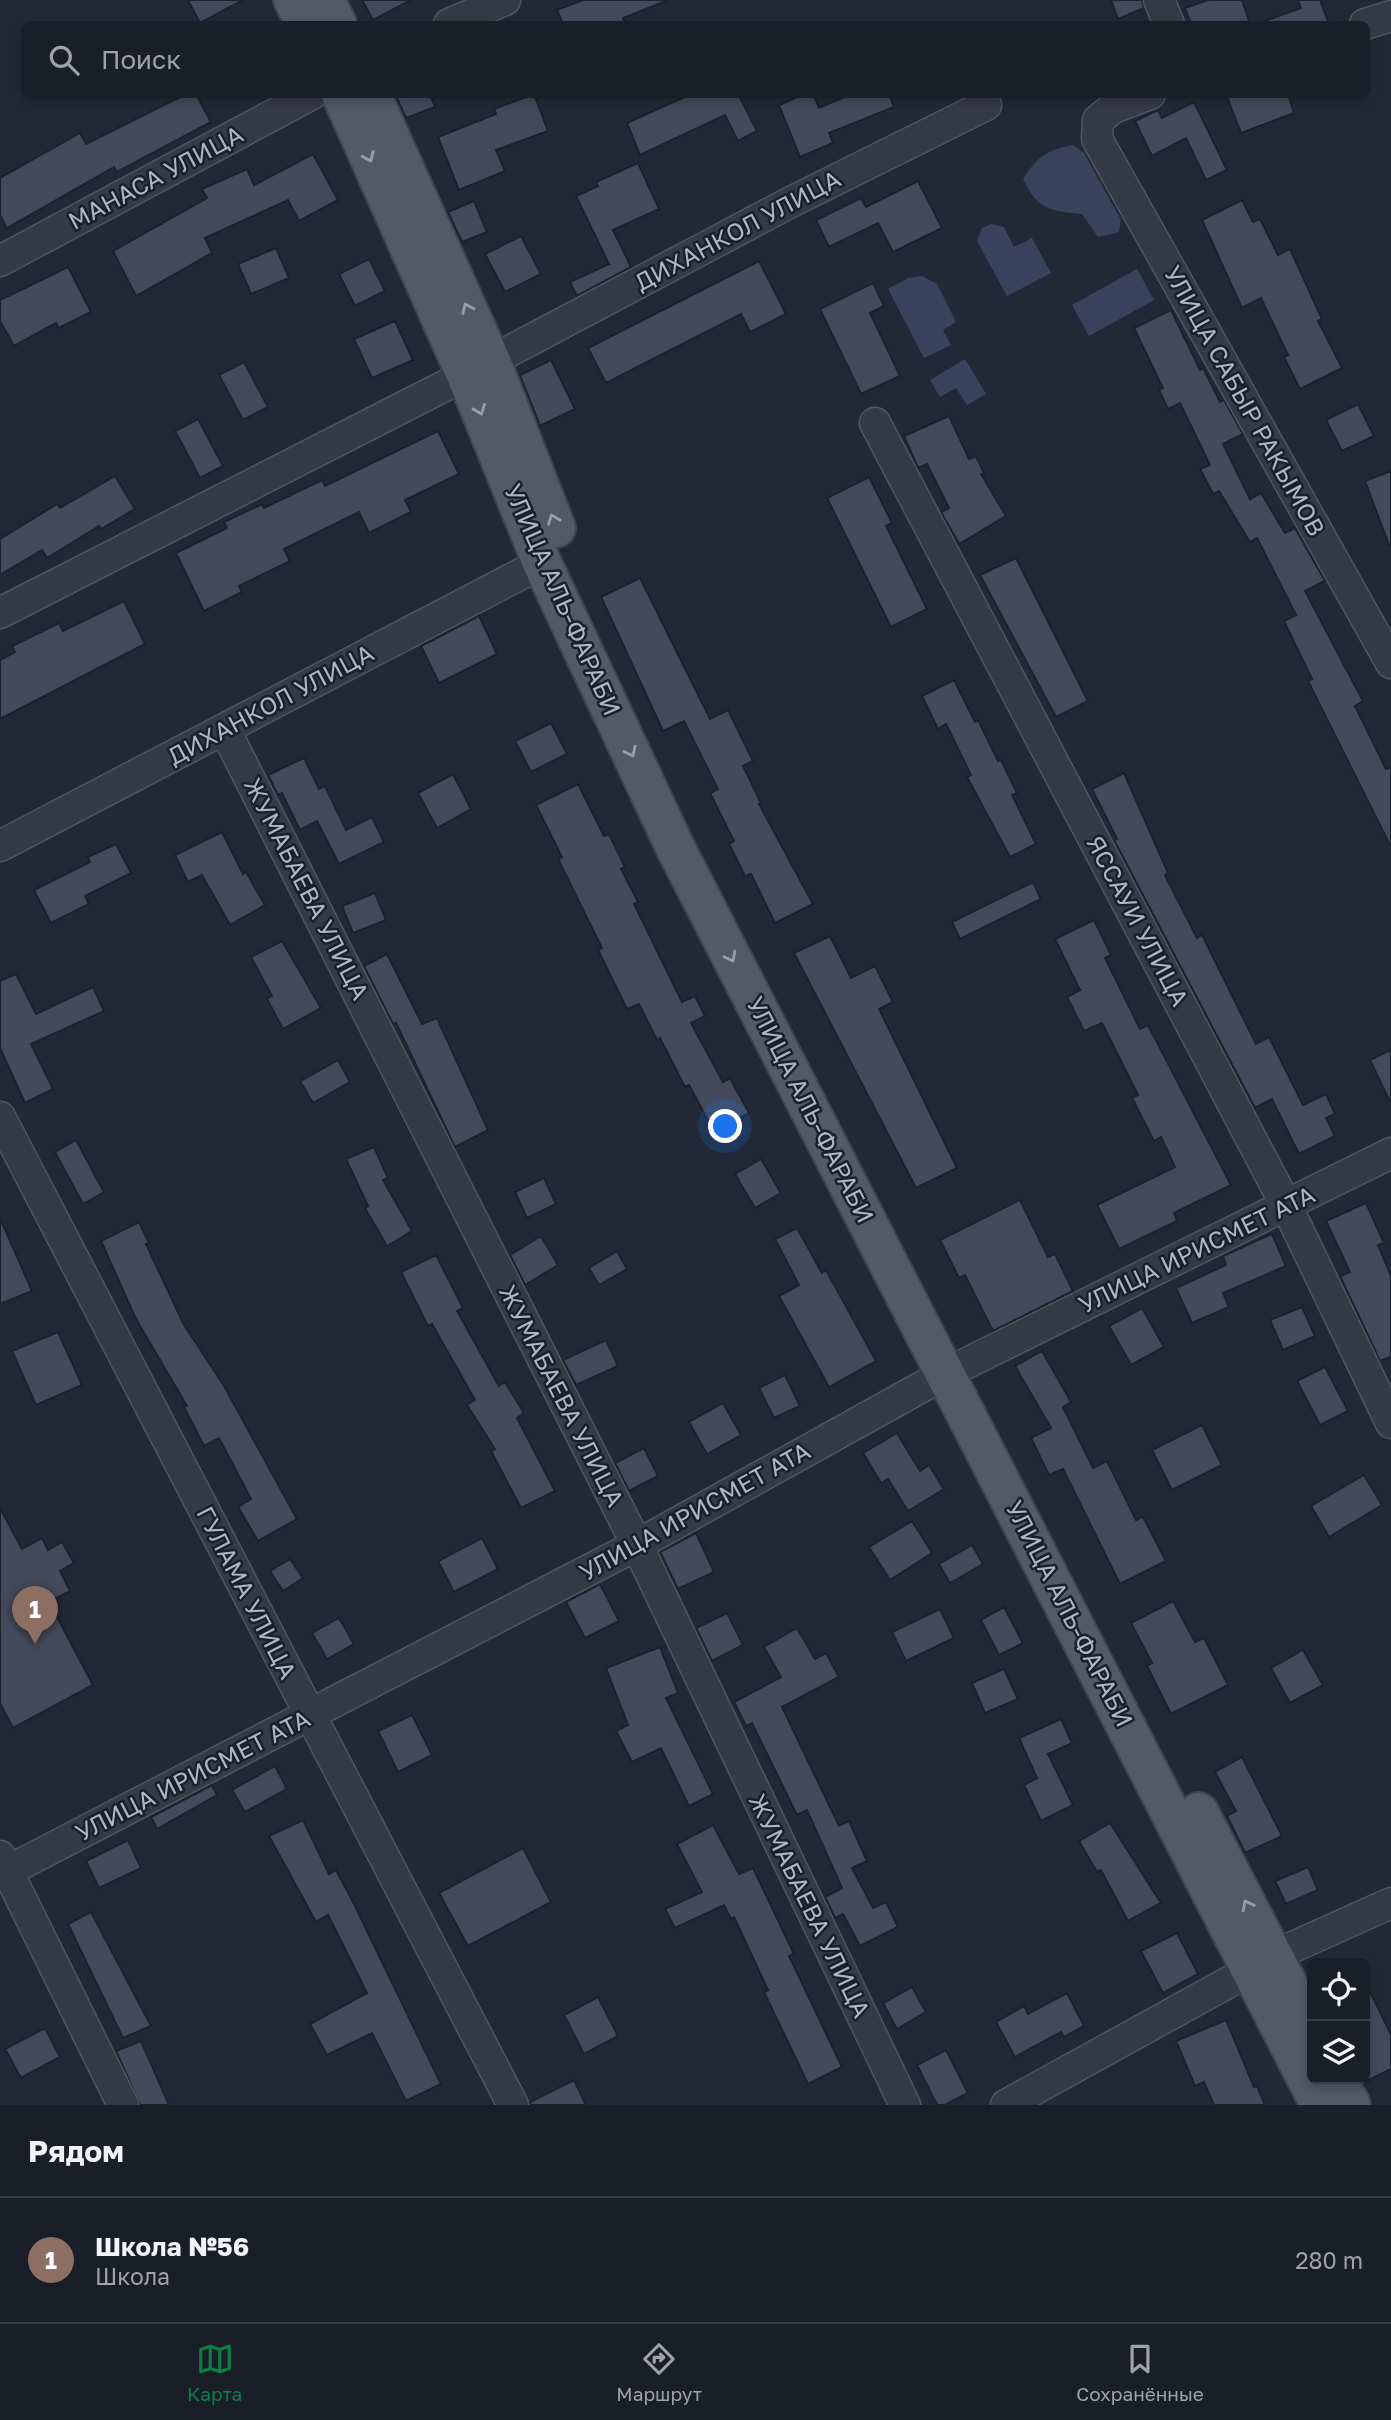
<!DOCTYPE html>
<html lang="ru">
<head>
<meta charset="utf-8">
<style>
	body { margin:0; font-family:"Golos Text",sans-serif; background:#272b34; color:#f1f3f6 }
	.controls { position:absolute; right:21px; bottom:21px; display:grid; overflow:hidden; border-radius:10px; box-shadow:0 4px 10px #0003 }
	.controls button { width:63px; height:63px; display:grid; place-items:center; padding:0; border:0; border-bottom:2px solid #383c45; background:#1a1e28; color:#f1f3f6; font:35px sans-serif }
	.you { position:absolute; left:726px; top:1127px; width:24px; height:24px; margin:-18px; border:5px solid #fff; border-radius:50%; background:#1a73e8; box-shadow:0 0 0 10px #1a73e833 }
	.badge { display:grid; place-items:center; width:46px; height:46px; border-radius:50%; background:#0b8043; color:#fff; font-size:23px; font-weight:700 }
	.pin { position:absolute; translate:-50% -58px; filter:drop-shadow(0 2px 4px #0008) }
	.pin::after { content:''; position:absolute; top:37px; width:24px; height:21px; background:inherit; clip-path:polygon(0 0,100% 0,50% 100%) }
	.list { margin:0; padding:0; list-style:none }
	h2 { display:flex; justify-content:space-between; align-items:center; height:91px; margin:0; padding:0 28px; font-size:30px }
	h2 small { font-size:23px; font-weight:400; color:#9fa2a8 }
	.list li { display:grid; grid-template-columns:46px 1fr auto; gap:21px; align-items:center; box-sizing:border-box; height:126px; padding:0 28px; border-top:2px solid #383c45 }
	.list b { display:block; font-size:26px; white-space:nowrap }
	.list p { margin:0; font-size:23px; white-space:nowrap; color:#9fa2a8 }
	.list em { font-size:23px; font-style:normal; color:#9fa2a8 }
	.icon { flex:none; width:38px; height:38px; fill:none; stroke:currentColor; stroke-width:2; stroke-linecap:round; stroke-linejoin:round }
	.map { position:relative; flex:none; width:1391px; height:2105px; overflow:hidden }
	.search { position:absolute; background:#1a1e28; box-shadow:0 4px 10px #0003; left:21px; right:21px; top:21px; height:77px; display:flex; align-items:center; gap:18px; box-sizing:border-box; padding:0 24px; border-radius:10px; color:#9fa2a8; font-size:26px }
	.sheet { height:217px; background:#1a1e28 }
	nav { display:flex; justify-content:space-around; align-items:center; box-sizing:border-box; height:98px; border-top:2px solid #383c45; background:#1a1e28; font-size:19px; color:#9fa2a8 }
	nav a { display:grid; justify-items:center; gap:4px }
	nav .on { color:#0b8043 }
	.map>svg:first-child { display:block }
</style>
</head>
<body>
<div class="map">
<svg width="1391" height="2105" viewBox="0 0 1391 2105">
	<rect width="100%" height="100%" fill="#222836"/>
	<g fill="#39435e">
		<path d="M1073 145 1084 153 1121 220 1119 232 1098 237 1082 214C1050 211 1038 210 1023 179 1036 158 1048 149 1073 145Z"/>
		<polygon points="991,224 1004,227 1014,247 1032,238 1051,273 1007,296 977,241 982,228"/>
		<polygon points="1137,269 1154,300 1089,336 1072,305"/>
		<polygon points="922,276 937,284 956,322 943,330 951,345 924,358 888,289 908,278"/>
		<polygon points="965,359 986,394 967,405 956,388 940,397 930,380"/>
	</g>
	<g fill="#444a5b" stroke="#1d212d" stroke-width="2">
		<polygon points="188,0 243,0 200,23"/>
		<polygon points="362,0 411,0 373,20"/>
		<polygon points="583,0 666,0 666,1 623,18 625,24 563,24 557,10"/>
		<polygon points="1111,0 1142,0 1144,8 1118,19"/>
		<polygon points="1208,0 1242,0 1250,24 1191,24 1185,8"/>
		<polygon points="1298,0 1320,0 1329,24 1262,24 1262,22 1301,8"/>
		<polygon points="186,94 196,94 211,122 117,172 114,167 7,228 0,215 0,178 80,133 86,144"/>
		<polygon points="395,94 430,94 435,107 406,118"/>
		<polygon points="534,94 548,131 496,150 505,171 459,190 438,137 496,114 494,109"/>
		<polygon points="691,94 738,94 757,131 738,141 725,115 640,155 627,123"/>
		<polygon points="804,94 813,94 819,108 851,94 889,94 894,107 829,133 833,143 800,157 779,105"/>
		<polygon points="1226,94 1288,94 1294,113 1241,133"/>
		<polygon points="1194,102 1227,170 1206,180 1186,138 1152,156 1135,121 1158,110 1162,118"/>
		<polygon points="313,154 338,200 299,221 288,200 205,238 212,253 136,296 113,251 207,198 202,189 247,169 254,185"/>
		<polygon points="638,163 659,209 613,230 631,267 577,296 570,282 609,264 576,196 598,186 596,182"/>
		<polygon points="918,181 942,228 893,252 878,223 829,247 816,220 861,198 866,207"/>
		<polygon points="1242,200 1253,222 1260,219 1278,255 1290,249 1322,319 1318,321 1342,368 1300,389 1284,357 1288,355 1261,298 1242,308 1202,220"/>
		<polygon points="474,201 487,232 462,242 448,212"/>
		<polygon points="521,236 541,274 505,292 485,254"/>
		<polygon points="276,248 289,278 251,294 238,264"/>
		<polygon points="369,259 385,291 355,306 339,274"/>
		<polygon points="759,261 786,314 750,332 741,314 606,383 588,348"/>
		<polygon points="68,267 91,312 59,328 56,323 14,346 0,321 0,300"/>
		<polygon points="873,283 884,306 870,313 900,376 861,394 820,309"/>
		<polygon points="1171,310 1200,370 1203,368 1220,402 1224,400 1243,434 1223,444 1250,499 1261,493 1285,533 1295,528 1325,581 1305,591 1363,701 1355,706 1386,769 1391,767 1391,847 1308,681 1312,679 1284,621 1296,615 1257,538 1250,542 1219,491 1213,494 1200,469 1210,465 1180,403 1168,409 1159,390 1163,388 1134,328"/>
		<polygon points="395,321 413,360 372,378 354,339"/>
		<polygon points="551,360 575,409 540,426 520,375"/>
		<polygon points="244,362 268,407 243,420 219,375"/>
		<polygon points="1358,404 1374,436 1342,451 1326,420"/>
		<polygon points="949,416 969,459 976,456 984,473 981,474 1006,516 959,544 941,512 949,508 927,464 918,468 904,436"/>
		<polygon points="198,419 223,466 200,478 175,431"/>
		<polygon points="438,431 459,474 405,500 411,512 369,533 359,512 284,549 290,561 239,586 242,592 204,611 176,553 227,528 224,522 262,504 264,508 322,480 325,486"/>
		<polygon points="1391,471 1391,545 1389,545 1365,481"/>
		<polygon points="115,476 135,509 101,529 99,526 47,558 42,550 0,575 0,539 57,504 60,508"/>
		<polygon points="869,477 892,523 886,526 927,609 891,627 827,498"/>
		<polygon points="1016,558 1088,701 1056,717 980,575"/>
		<polygon points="640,578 710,719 728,710 753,761 743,766 761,803 759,804 813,904 775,923 751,874 745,876 729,844 734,841 710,793 718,789 684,721 663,731 601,597"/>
		<polygon points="124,601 145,644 0,719 0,660 15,652 12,646 59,623 63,631"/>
		<polygon points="479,616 497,654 439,683 421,646"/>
		<polygon points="954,680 975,722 978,720 998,761 1001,760 1017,793 1012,795 1036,844 1010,857 967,777 971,775 946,724 938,729 922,696"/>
		<polygon points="551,723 567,754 531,772 515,741"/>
		<polygon points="304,758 319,789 325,786 346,830 372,817 384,842 339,864 317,821 300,830 282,793 278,795 268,775"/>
		<polygon points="1124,773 1168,873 1165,875 1197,938 1202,935 1256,1044 1269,1037 1303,1105 1326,1094 1335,1114 1326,1118 1335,1136 1299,1154 1272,1099 1255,1108 1114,840 1117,839 1092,789"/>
		<polygon points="453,774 471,809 437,828 418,793"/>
		<polygon points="578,784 604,836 609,834 625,867 621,869 638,902 634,904 682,1002 695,996 705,1016 691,1023 723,1082 730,1078 749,1113 714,1131 689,1085 685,1087 660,1038 657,1040 639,1004 627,1009 598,950 602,948 558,859 562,857 536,805"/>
		<polygon points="222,832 243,874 246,872 265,905 230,925 202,875 188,882 175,855"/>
		<polygon points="116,844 131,873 85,896 89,904 51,923 34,890 90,862 88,857"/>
		<polygon points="1033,882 1041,899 960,939 952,922"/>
		<polygon points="375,893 386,920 353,933 342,906"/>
		<polygon points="1094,920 1111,955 1105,958 1140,1029 1148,1025 1231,1185 1174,1213 1177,1221 1119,1249 1097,1205 1175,1167 1161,1137 1154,1141 1132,1098 1138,1095 1102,1023 1084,1031 1067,997 1080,990 1055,939"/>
		<polygon points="830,936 851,978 875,966 893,1002 879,1009 957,1168 916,1188 794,953"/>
		<polygon points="282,941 321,1008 283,1029 267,999 272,996 251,957"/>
		<polygon points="387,954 422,1024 437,1018 488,1130 455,1147 396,1023 393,1024 364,966"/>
		<polygon points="16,974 36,1014 93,987 104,1011 31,1044 53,1089 25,1103 0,1048 0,981"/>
		<polygon points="1391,1050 1391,1104 1370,1060"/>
		<polygon points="338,1060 350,1082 313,1103 300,1081"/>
		<polygon points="76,1140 104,1192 83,1204 55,1152"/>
		<polygon points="374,1147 388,1178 383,1180 412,1231 387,1246 365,1208 368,1206 346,1159"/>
		<polygon points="761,1159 781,1193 755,1208 735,1174"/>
		<polygon points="544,1178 556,1204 527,1218 515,1192"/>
		<polygon points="1020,1200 1048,1257 1055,1254 1073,1291 993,1331 965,1275 959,1278 940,1240"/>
		<polygon points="1366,1203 1384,1243 1378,1245 1391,1276 1391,1357 1380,1361 1340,1276 1350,1272 1326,1221"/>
		<polygon points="0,1218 32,1291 0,1304"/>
		<polygon points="139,1222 149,1243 146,1244 183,1323 224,1386 297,1519 258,1541 238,1507 251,1499 219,1438 204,1446 184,1407 187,1406 136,1319 101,1241"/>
		<polygon points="797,1228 822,1273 826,1270 876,1361 829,1387 779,1296 799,1285 775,1239"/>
		<polygon points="1272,1234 1286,1266 1223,1293 1229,1307 1192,1323 1176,1288 1226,1265 1223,1256"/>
		<polygon points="541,1236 558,1265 525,1285 510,1255"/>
		<polygon points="617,1251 627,1269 599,1285 589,1268"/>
		<polygon points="436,1255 463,1308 457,1311 499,1386 505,1382 524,1413 517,1418 555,1491 521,1508 491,1451 495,1449 467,1405 475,1400 432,1324 428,1326 401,1272"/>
		<polygon points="1302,1307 1315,1336 1283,1350 1270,1320"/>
		<polygon points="1142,1308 1164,1347 1131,1365 1109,1326"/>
		<polygon points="58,1332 82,1385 36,1405 12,1351"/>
		<polygon points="606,1340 618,1366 576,1385 563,1360"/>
		<polygon points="1042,1351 1071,1402 1063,1407 1093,1468 1107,1461 1136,1520 1143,1517 1166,1561 1120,1584 1063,1469 1049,1475 1031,1438 1051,1428 1015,1366"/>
		<polygon points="1325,1367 1348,1411 1320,1425 1297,1381"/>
		<polygon points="785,1375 800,1406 774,1418 759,1388"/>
		<polygon points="723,1403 741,1435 707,1454 689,1422"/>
		<polygon points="1202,1425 1222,1465 1172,1490 1152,1450"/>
		<polygon points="897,1433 920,1471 929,1465 944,1489 908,1511 888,1479 881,1483 863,1453"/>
		<polygon points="644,1448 658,1476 629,1491 615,1463"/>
		<polygon points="1364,1475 1382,1505 1329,1537 1311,1506"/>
		<polygon points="0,1508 22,1549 42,1538 48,1550 62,1542 74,1563 60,1571 70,1591 49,1602 93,1685 13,1728 0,1703"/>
		<polygon points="912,1521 932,1553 890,1580 869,1547"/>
		<polygon points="696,1533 714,1572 678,1589 660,1552"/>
		<polygon points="482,1538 498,1569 454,1592 438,1561"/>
		<polygon points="972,1545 983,1564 950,1583 939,1564"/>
		<polygon points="290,1559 303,1578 283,1591 270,1571"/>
		<polygon points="600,1584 619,1621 585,1638 566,1602"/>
		<polygon points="1173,1601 1195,1642 1204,1638 1228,1685 1171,1714 1147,1666 1152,1663 1131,1623"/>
		<polygon points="1004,1607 1023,1643 999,1655 981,1620"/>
		<polygon points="940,1609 954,1638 906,1661 892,1632"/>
		<polygon points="727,1613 743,1645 712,1661 696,1628"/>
		<polygon points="339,1618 354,1644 327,1659 312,1633"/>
		<polygon points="797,1628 815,1659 826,1653 839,1677 782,1707 839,1826 849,1821 867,1861 852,1868 873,1908 886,1902 898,1927 860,1946 843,1914 835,1918 825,1897 842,1888 807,1810 797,1815 752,1723 746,1726 734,1702 781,1677 764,1647"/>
		<polygon points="660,1647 678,1693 666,1698 713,1794 689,1806 661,1748 632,1762 616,1731 628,1725 606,1668"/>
		<polygon points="1303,1650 1323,1685 1290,1703 1271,1668"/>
		<polygon points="1004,1669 1018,1699 985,1713 972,1683"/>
		<polygon points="412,1715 432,1755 398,1772 378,1731"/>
		<polygon points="1061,1719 1072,1743 1048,1754 1073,1805 1041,1821 1024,1785 1037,1778 1019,1738"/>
		<polygon points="1242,1757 1282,1836 1245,1853 1227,1816 1236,1811 1215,1772"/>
		<polygon points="275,1766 287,1789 245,1812 232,1790"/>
		<polygon points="212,1785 217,1795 157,1829 151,1817"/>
		<polygon points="303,1820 329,1874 336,1870 353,1902 441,2084 406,2101 372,2033 327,2055 310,2024 367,1993 328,1915 316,1922 269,1836"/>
		<polygon points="1110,1823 1161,1903 1128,1921 1101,1870 1097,1872 1079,1841"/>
		<polygon points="713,1825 739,1874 753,1868 794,1954 789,1956 842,2067 808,2084 764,1992 768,1990 734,1917 731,1919 724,1905 675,1928 665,1909 702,1892 677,1844"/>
		<polygon points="128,1840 141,1868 99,1888 86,1861"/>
		<polygon points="523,1848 551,1902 468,1946 439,1893"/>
		<polygon points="1308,1867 1318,1890 1286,1904 1275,1881"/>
		<polygon points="91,1912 151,2026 123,2038 68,1924"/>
		<polygon points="1177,1933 1198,1974 1163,1993 1141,1951"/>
		<polygon points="1365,1981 1391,2035 1391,2069 1365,2082"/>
		<polygon points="912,1987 926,2012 897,2029 883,2003"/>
		<polygon points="1067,1993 1084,2026 1064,2037 1061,2032 1015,2057 996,2022 1024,2006 1028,2014"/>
		<polygon points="598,1997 618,2036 584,2054 564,2015"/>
		<polygon points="1226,2020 1254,2087 1257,2086 1265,2105 1214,2105 1204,2082 1195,2086 1176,2041"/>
		<polygon points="45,2028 60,2057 21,2078 5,2049"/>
		<polygon points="141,2041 169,2105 140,2105 116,2051"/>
		<polygon points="946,2050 968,2093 945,2105 937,2105 917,2065"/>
		<polygon points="574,2080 586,2105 530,2105 530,2102"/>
	</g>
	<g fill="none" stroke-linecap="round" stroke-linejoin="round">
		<g stroke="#505561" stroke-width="33">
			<g id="minor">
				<polyline points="1159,0 1169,24"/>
				<polyline points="449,24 505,0"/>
				<polyline points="1365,24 1391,16"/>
				<polyline points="1150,94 1113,108 1098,120 1097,139 1391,663"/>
				<polyline points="0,261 312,94"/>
				<polyline points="491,361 789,203 986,105"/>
				<polyline points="875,423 1287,1207 1391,1423"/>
				<polyline points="0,613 466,375"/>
				<polyline points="225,730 637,1545 905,2105"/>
				<polyline points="0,846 542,563"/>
				<polyline points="0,1117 513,2105"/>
				<polyline points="0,1856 123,2105"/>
				<polyline points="0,1875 637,1545 945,1374 1391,1153"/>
				<polyline points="1273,1956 1391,1903"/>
				<polyline points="1006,2105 1249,1971"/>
			</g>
		</g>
		<g stroke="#3f4350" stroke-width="42">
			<g id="major">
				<polyline points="293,0 306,24"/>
				<polyline points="325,0 337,24"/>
				<polyline points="341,94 466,375 542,563 675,847 1320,2105"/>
				<polyline points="371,94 491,361 556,528"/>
				<polyline points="1199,1812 1312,2031"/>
				<polyline points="1337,2079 1351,2105"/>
			</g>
		</g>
		<use href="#minor" stroke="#363a47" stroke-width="30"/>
		<use href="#major" stroke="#545967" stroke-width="38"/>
	</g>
	<defs><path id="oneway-chevron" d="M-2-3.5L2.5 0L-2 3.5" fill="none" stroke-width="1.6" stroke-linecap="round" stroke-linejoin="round" transform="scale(1.75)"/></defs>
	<g stroke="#999eac">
		<use href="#oneway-chevron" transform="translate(369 157) rotate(66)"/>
		<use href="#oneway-chevron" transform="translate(467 308) rotate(-114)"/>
		<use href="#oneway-chevron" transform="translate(480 410) rotate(68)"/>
		<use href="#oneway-chevron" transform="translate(553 519) rotate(-111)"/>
		<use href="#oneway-chevron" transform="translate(631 752) rotate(65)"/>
		<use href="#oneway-chevron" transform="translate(731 957) rotate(63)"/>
		<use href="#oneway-chevron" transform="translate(1247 1905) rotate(-117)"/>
	</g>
	<g text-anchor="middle" stroke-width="5" stroke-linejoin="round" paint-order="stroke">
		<g font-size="24" fill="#b0b5c3" stroke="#1b1f2b">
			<text transform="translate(156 178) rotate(-28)" y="8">МАНАСА УЛИЦА</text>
			<text transform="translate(738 231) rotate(-28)" y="8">ДИХАНКОЛ УЛИЦА</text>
			<text transform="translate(1244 401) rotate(61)" y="8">УЛИЦА САБЫР РАКЫМОВ</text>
			<text transform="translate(562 600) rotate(66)" y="8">УЛИЦА АЛЬ-ФАРАБИ</text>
			<text transform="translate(271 705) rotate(-28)" y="8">ДИХАНКОЛ УЛИЦА</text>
			<text transform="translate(306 889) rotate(63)" y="8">ЖУМАБАЕВА УЛИЦА</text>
			<text transform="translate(1137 921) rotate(62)" y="8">ЯССАУИ УЛИЦА</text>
			<text transform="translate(810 1110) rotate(63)" y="8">УЛИЦА АЛЬ-ФАРАБИ</text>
			<text transform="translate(1197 1250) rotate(-26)" y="8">УЛИЦА ИРИСМЕТ АТА</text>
			<text transform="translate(561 1396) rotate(63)" y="8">ЖУМАБАЕВА УЛИЦА</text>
			<text transform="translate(695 1512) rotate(-29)" y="8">УЛИЦА ИРИСМЕТ АТА</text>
			<text transform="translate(246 1593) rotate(63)" y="8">ГУЛАМА УЛИЦА</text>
			<text transform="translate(1069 1614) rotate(63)" y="8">УЛИЦА АЛЬ-ФАРАБИ</text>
			<text transform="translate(193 1776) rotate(-27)" y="8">УЛИЦА ИРИСМЕТ АТА</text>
			<text transform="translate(809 1906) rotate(64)" y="8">ЖУМАБАЕВА УЛИЦА</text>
		</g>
	</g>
</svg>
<div class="controls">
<button><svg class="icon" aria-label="locate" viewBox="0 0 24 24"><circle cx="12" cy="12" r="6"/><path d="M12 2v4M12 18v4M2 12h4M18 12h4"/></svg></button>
<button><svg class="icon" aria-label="layers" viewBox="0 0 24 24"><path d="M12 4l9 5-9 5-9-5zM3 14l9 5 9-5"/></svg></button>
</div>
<div class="you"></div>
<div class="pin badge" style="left:35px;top:1644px;background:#8d6e63">1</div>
<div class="search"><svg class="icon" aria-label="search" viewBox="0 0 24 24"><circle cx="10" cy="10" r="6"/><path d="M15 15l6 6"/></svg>Поиск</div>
</div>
<section class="sheet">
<h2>Рядом<small></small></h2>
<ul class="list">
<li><span class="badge" style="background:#8d6e63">1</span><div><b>Школа №56</b><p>Школа</p></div><em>280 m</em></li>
</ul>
</section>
<nav>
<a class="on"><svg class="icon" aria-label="map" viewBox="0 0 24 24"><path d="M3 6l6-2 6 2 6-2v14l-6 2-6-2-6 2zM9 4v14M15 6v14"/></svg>Карта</a>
<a><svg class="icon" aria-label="directions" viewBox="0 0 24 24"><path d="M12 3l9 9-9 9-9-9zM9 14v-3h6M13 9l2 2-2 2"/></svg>Маршрут</a>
<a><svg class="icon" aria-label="saved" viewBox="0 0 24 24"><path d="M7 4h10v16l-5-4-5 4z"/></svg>Сохранённые</a>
</nav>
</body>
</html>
